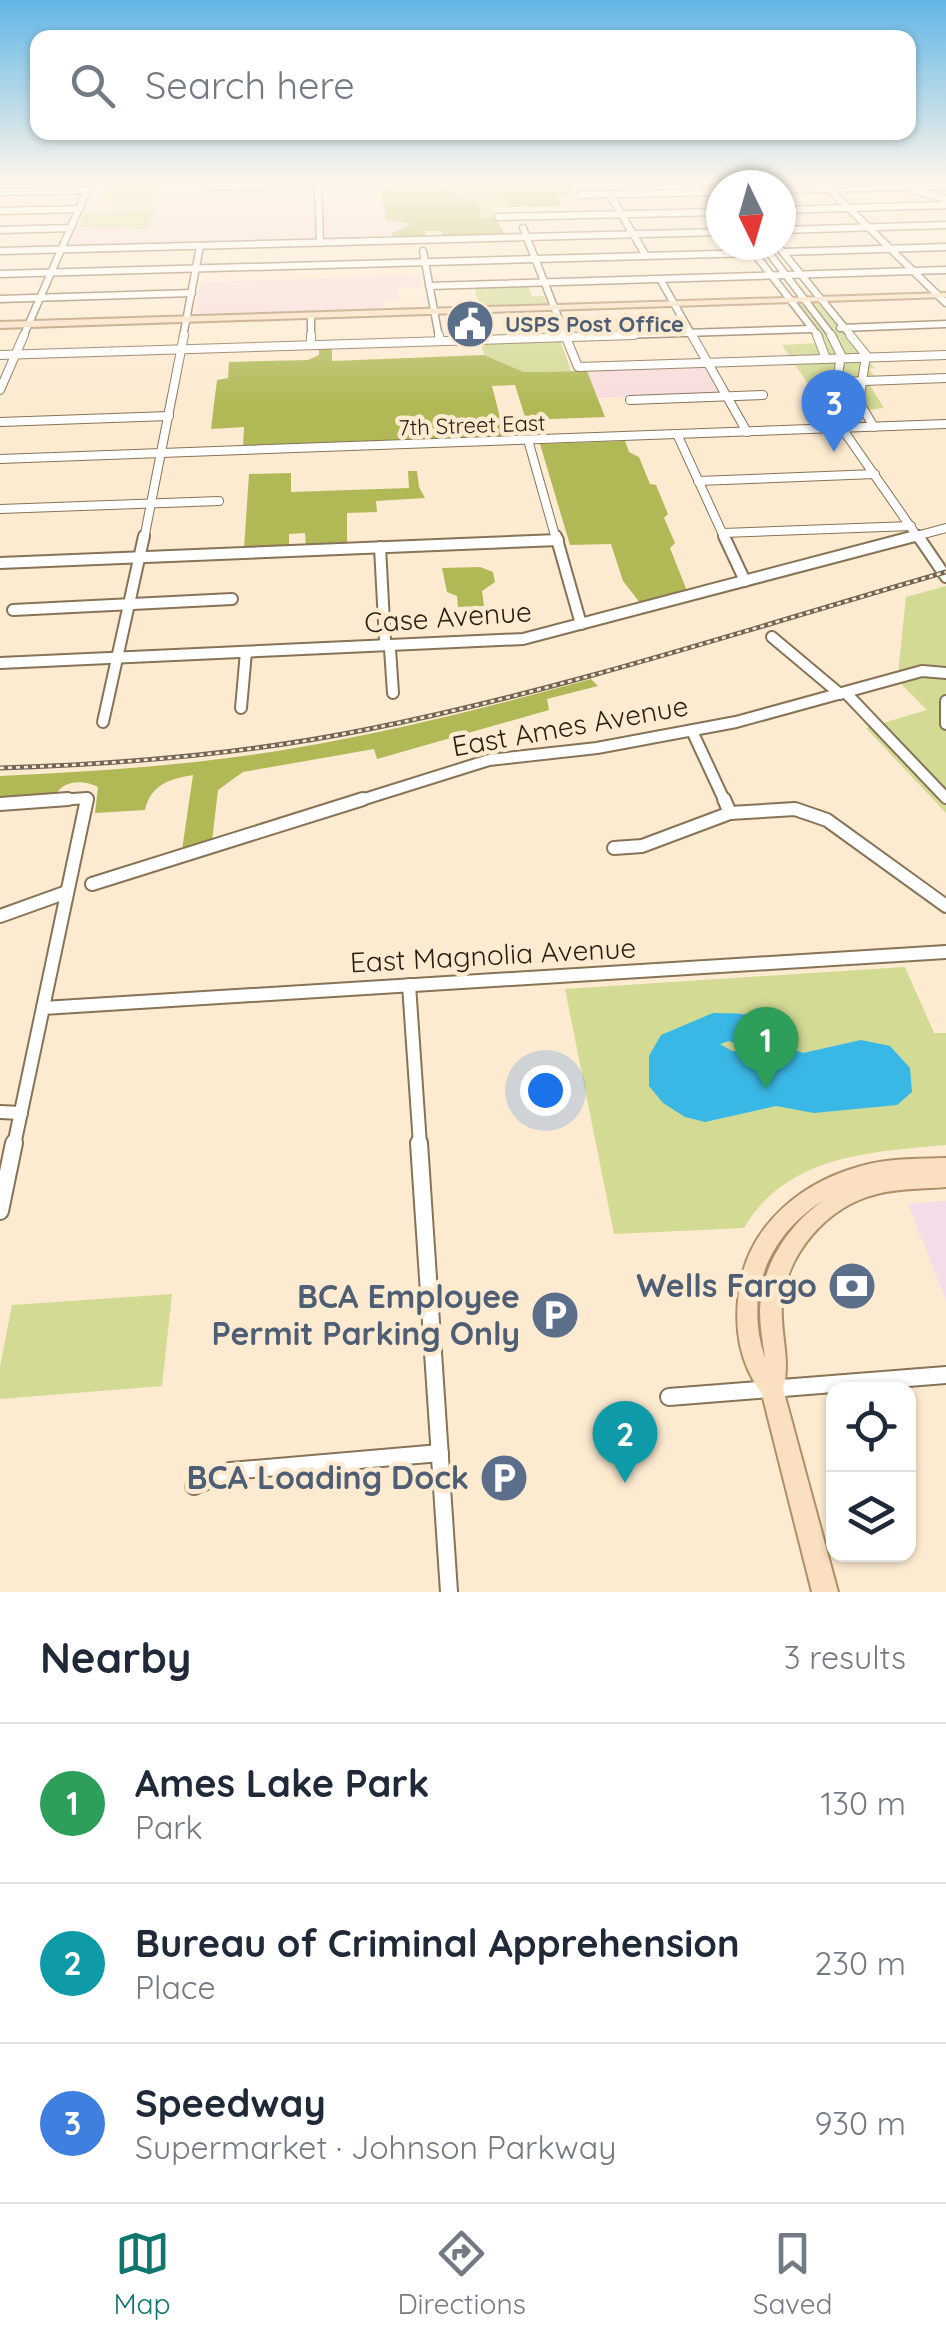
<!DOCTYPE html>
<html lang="en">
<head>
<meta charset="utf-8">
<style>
	body { margin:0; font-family:Quicksand,sans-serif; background:#f2f2f3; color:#1f2937 }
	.controls { position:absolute; right:30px; bottom:30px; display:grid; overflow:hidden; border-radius:20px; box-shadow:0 2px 8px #0004 }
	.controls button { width:90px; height:90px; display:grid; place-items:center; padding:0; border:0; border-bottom:2px solid #e0e1e3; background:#fff; color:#1f2937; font:50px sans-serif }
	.compass { position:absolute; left:706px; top:170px; width:90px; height:90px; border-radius:50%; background:#fff; box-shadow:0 2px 8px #0004; rotate:175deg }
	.you { position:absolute; left:545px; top:1090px; width:35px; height:35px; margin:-25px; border:8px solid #fff; border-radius:50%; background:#1a73e8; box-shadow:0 0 0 15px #1a73e833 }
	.badge { display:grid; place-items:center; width:65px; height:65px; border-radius:50%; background:#0f766e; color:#fff; font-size:32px; font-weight:700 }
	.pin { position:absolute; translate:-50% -82px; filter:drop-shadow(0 2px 5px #0008) }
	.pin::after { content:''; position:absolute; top:52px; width:35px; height:30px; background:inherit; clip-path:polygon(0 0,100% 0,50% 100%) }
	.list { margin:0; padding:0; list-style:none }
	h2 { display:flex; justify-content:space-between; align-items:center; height:130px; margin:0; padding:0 40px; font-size:42px }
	h2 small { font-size:32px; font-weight:400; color:#747a83 }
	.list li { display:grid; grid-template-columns:65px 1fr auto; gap:30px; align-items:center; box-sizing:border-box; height:160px; padding:0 40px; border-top:2px solid #e0e1e3 }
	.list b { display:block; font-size:38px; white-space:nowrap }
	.list p { margin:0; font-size:32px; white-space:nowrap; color:#747a83 }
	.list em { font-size:32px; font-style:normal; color:#747a83 }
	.icon { flex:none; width:55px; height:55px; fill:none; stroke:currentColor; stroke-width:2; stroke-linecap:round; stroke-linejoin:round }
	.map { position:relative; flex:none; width:946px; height:1592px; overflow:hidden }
	.search { position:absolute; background:#fff; box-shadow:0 2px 8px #0004; left:30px; right:30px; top:30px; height:110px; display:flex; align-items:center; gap:25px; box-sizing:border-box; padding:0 35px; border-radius:20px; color:#747a83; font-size:38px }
	.sheet { height:610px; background:#fff }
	nav { display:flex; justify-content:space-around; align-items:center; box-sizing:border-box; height:140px; border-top:2px solid #e0e1e3; background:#fff; font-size:28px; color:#747a83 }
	nav a { display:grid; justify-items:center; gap:5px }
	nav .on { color:#0f766e }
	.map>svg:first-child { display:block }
</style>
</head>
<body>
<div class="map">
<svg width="946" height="1592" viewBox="0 0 946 1592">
	<rect width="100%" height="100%" fill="#fdebd1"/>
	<polygon fill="#f4dce8" points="946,1201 946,1301 908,1204"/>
	<g fill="#f8dddd">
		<polygon points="96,181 207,181 207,189 380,185 412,227 393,233 393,239 70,247"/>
		<polygon points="420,275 422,287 397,288 399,300 383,301 384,311 195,317 200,282"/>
		<polygon points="704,367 719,394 598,398 587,371"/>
	</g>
	<g fill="#d2da94">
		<polygon points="112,181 119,182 160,181 153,205 122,207 105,202"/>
		<polygon points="469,181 511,181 504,194 510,207 494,208 495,218 482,218 478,205 450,192 445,184"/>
		<polygon points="154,209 148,228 142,229 80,227 84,214"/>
		<polygon points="528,286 532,296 544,296 548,306 480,308 474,287"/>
		<polygon points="829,302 877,361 870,362 874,368 869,369 880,383 869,384 884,408 868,410 878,424 821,426 805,394 814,393 782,345 818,343 790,304"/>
		<polygon points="560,340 571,371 524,372 484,355 481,343"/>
		<polygon points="946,586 946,813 866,728 927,710 903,686 898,674 906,597"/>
		<path d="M905 967 934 1033H946V1145C870 1152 787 1155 744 1228L614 1234 565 989Z"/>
		<polygon points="172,1294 162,1386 0,1399 0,1367 12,1305"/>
	</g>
	<g fill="#b0b956">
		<polygon points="448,181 469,181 446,185 451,192 478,205 482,218 495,218 506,236 443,238 441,231 425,231 425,238 393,239 392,233 411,224 386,220 380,185"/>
		<polygon points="511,181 565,181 571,194 557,195 562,206 510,207 504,194"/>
		<polygon points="319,348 332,348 332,361 484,355 524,372 587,371 605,417 526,420 515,385 492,386 505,437 243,447 244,427 211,429 217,380 228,378 229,362 308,360 319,355"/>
		<polygon points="625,441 629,452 639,457 650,484 656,485 668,514 664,518 675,543 670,548 687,591 641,604 623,581 611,544 570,545 540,444"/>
		<polygon points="408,471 417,471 419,487 425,498 376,501 377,512 347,513 347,546 306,548 305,533 289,534 289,548 244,549 249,474 291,473 291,492 409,488"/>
		<polygon points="480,567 493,572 495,582 482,591 484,606 458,607 457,596 447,592 442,568"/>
		<path d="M591 679 598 686 547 699 549 710 377 759 374 749 243 772 218 790 212 842 182 850 193 775C170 779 151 784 145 810L95 813 98 787C84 780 63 779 55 796L0 801V776C99 771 197 765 295 748 395 731 493 706 591 679Z"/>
	</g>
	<path fill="#3ab8e5" d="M713 1013C751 1014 758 1011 782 1042 761 1051 746 1048 729 1041L720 1044 732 1051H765L784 1046 803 1053 861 1040 890 1046 910 1068 912 1092 897 1105 814 1113 776 1106 705 1122 685 1117 663 1103 649 1086V1056L661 1035Z"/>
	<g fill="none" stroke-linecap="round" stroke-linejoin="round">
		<g stroke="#877356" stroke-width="9">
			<g id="minor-far4">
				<polyline points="723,181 726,185"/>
				<polyline points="821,181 946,303"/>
				<polyline points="318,184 320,243"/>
				<polyline points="211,187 427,181"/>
				<polyline points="781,190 946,186"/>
				<polyline points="914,190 946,199"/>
				<polyline points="0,192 87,190"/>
				<polyline points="580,195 721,192"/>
				<polyline points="610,195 646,256"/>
				<polyline points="781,210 946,205"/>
				<polyline points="0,211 80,209"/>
				<polyline points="498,217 721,212"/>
				<polyline points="523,228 566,337"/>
				<polyline points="0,230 71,228"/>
				<polyline points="781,230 946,225"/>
				<polyline points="748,245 819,337"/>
				<polyline points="763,245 833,337"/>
				<polyline points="777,245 852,337"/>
				<polyline points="0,251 721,232"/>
				<polyline points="423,251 439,337"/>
				<polyline points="783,252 946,247"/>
				<polyline points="0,274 754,253"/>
				<polyline points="660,279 693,337"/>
				<polyline points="429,286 946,270"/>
				<polyline points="0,299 192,293"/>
				<polyline points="311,316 311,337"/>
				<polyline points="840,328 946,324"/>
				<polyline points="23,337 91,181"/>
				<polyline points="183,337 200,246"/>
				<polyline points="556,337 812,329"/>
			</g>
		</g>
		<g stroke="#877356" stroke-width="10">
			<g id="minor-far3">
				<polyline points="311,335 311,345"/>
				<polyline points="439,335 440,341"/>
				<polyline points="565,335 578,367 946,355"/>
				<polyline points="692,335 747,432"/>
				<polyline points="817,335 826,359"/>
				<polyline points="831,335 841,355 832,414 919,539"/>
				<polyline points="850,335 866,355 859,402 874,427"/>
				<polyline points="0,355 634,335"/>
				<polyline points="837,382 946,378"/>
				<polyline points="0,390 24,335"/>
				<polyline points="630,400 763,395"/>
				<polyline points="0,422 169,416"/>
				<polyline points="677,434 725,539"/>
				<polyline points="528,440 556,539"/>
				<polyline points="0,459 946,424"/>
				<polyline points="698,481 875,474"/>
				<polyline points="0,509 219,501"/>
				<polyline points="723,533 911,526"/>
				<polyline points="144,539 184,335"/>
				<polyline points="905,539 946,528"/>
			</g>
		</g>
		<g stroke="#877356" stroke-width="14">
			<g id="minor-far2">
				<polyline points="556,536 581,624"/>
				<polyline points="724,536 745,581"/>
				<polyline points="918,536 946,577"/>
				<polyline points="380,547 385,641 390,649 393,693"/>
				<polyline points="0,563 558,540"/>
				<polyline points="13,610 232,599"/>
				<polyline points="772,637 840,694"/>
				<polyline points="0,663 523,639 915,536"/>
				<polyline points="846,693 946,798"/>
				<polyline points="946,701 946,724"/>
				<polyline points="241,708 246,652"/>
				<polyline points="103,722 144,536"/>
				<polyline points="692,731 725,802"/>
				<polyline points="31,802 87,798 86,802"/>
				<polyline points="355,802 489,760 597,748 736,722 922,671 946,673"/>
			</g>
		</g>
		<g stroke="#877356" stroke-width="16">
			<g id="minor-far1">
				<polyline points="724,799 730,813"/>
				<polyline points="0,804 68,799"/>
				<polyline points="614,848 642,846 730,813 795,809 827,820 946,906"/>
				<polyline points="92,884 363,799"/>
				<polyline points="0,916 67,892"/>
				<polyline points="409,985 420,1145"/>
				<polyline points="43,1008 946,952"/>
				<polyline points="0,1112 21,1113"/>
				<polyline points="14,1145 87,799"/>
			</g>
		</g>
		<g stroke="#877356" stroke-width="20">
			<g id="minor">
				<polyline points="419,1143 449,1592"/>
				<polyline points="0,1211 14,1143"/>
				<polyline points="669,1397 946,1375"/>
				<polyline points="194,1486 230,1471 440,1453"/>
			</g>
		</g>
		<g stroke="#ae8f69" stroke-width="4">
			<g id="major">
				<polygon points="946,293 946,297 0,328 0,322"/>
				<path d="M946 1158V1187C923 1189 899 1188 877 1194 827 1206 786 1254 782 1305 780 1334 791 1360 783 1389L838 1592H812L762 1394C739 1362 734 1329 739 1291 748 1223 805 1179 869 1164 894 1158 921 1159 946 1158ZM824 1200C788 1225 761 1266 760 1311 760 1327 763 1342 765 1358 743 1294 769 1234 824 1200Z"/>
			</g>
		</g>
		<use href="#minor-far4" stroke="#fff" stroke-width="6"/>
		<use href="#minor-far3" stroke="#fff" stroke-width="8"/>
		<use href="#minor-far2" stroke="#fff" stroke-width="10"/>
		<use href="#minor-far1" stroke="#fff" stroke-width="12"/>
		<use href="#minor" stroke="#fff" stroke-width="16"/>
		<use href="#major" fill="#fae0c1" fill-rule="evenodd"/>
		<g stroke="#726756" stroke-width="5">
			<path id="rail" d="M0 768C124 764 247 754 369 729 564 690 755 627 946 572"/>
		</g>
		<use href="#rail" stroke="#fdebd1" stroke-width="2.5" stroke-dasharray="4" stroke-linecap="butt"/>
	</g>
	<linearGradient id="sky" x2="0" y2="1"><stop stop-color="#62b6e7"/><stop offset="0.45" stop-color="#fef6ea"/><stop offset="1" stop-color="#fef6ea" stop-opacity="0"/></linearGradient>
	<rect width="946" height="404" fill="url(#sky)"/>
	<defs>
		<g id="civic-disc" transform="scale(2.5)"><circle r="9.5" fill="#5c6f8a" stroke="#fdebd1"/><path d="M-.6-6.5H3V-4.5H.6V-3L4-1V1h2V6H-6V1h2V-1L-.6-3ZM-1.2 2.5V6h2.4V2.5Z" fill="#fff"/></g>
		<g id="bank-disc" transform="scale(2.5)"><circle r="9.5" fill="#5c6f8a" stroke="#fdebd1"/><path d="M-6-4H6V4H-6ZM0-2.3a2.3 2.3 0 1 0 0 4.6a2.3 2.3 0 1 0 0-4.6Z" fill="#fff"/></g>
		<g id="parking-disc" transform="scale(2.5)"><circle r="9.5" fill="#5c6f8a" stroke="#fdebd1"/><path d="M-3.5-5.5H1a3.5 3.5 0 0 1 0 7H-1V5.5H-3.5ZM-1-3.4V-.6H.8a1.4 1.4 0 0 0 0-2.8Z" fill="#fff"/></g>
	</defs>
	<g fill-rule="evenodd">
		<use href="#civic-disc" x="470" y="324"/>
		<use href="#bank-disc" x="852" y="1286"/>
		<use href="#parking-disc" x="555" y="1315"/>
		<use href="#parking-disc" x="504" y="1478"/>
	</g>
	<g text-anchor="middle" stroke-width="9" stroke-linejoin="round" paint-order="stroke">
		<g font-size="22" font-weight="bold" fill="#4e5e75" stroke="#fdebd1" text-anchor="start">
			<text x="505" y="332">USPS Post Office</text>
		</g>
		<g font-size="22" fill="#271f13" stroke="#fdebd1">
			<text transform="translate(472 425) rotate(-2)" y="8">7th Street East</text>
		</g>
		<g font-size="28" fill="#271f13" stroke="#fdebd1">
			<text transform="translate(448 617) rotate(-4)" y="10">Case Avenue</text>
			<text transform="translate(570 726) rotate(-10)" y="10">East Ames Avenue</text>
			<text transform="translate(493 955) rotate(-3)" y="10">East Magnolia Avenue</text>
		</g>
		<g font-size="32" font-weight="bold" fill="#4e5e75" stroke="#fdebd1" text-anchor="end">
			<text x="817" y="1297">Wells Fargo</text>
			<text x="520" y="1308">BCA Employee<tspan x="520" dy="37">Permit Parking Only</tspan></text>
			<text x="469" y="1489">BCA Loading Dock</text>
		</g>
	</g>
</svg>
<div class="controls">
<button><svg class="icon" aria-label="locate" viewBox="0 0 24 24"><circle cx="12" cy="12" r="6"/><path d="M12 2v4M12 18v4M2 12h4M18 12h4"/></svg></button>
<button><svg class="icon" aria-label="layers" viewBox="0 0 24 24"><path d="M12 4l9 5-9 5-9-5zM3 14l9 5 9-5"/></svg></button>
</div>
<svg class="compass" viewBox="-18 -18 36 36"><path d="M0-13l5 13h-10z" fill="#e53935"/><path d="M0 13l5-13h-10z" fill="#747a83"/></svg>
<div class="you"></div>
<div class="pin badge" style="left:766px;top:1089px;background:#2e9e5b">1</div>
<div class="pin badge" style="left:625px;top:1483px;background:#0f9aa8">2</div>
<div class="pin badge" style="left:834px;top:452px;background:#3f7fe0">3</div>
<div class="search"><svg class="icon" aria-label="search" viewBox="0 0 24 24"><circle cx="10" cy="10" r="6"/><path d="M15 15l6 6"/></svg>Search here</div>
</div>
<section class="sheet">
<h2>Nearby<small>3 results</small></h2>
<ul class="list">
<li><span class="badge" style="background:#2e9e5b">1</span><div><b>Ames Lake Park</b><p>Park</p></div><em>130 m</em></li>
<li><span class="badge" style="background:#0f9aa8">2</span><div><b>Bureau of Criminal Apprehension</b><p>Place</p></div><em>230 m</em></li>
<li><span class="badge" style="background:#3f7fe0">3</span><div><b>Speedway</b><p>Supermarket · Johnson Parkway</p></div><em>930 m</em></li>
</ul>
</section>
<nav>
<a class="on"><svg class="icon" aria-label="map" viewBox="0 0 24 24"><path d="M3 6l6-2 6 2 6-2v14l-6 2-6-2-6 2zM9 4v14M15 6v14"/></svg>Map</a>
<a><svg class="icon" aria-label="directions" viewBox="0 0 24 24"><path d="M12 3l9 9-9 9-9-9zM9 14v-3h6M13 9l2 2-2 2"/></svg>Directions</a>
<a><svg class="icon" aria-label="saved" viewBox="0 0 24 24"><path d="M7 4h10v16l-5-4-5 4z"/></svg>Saved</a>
</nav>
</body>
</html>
